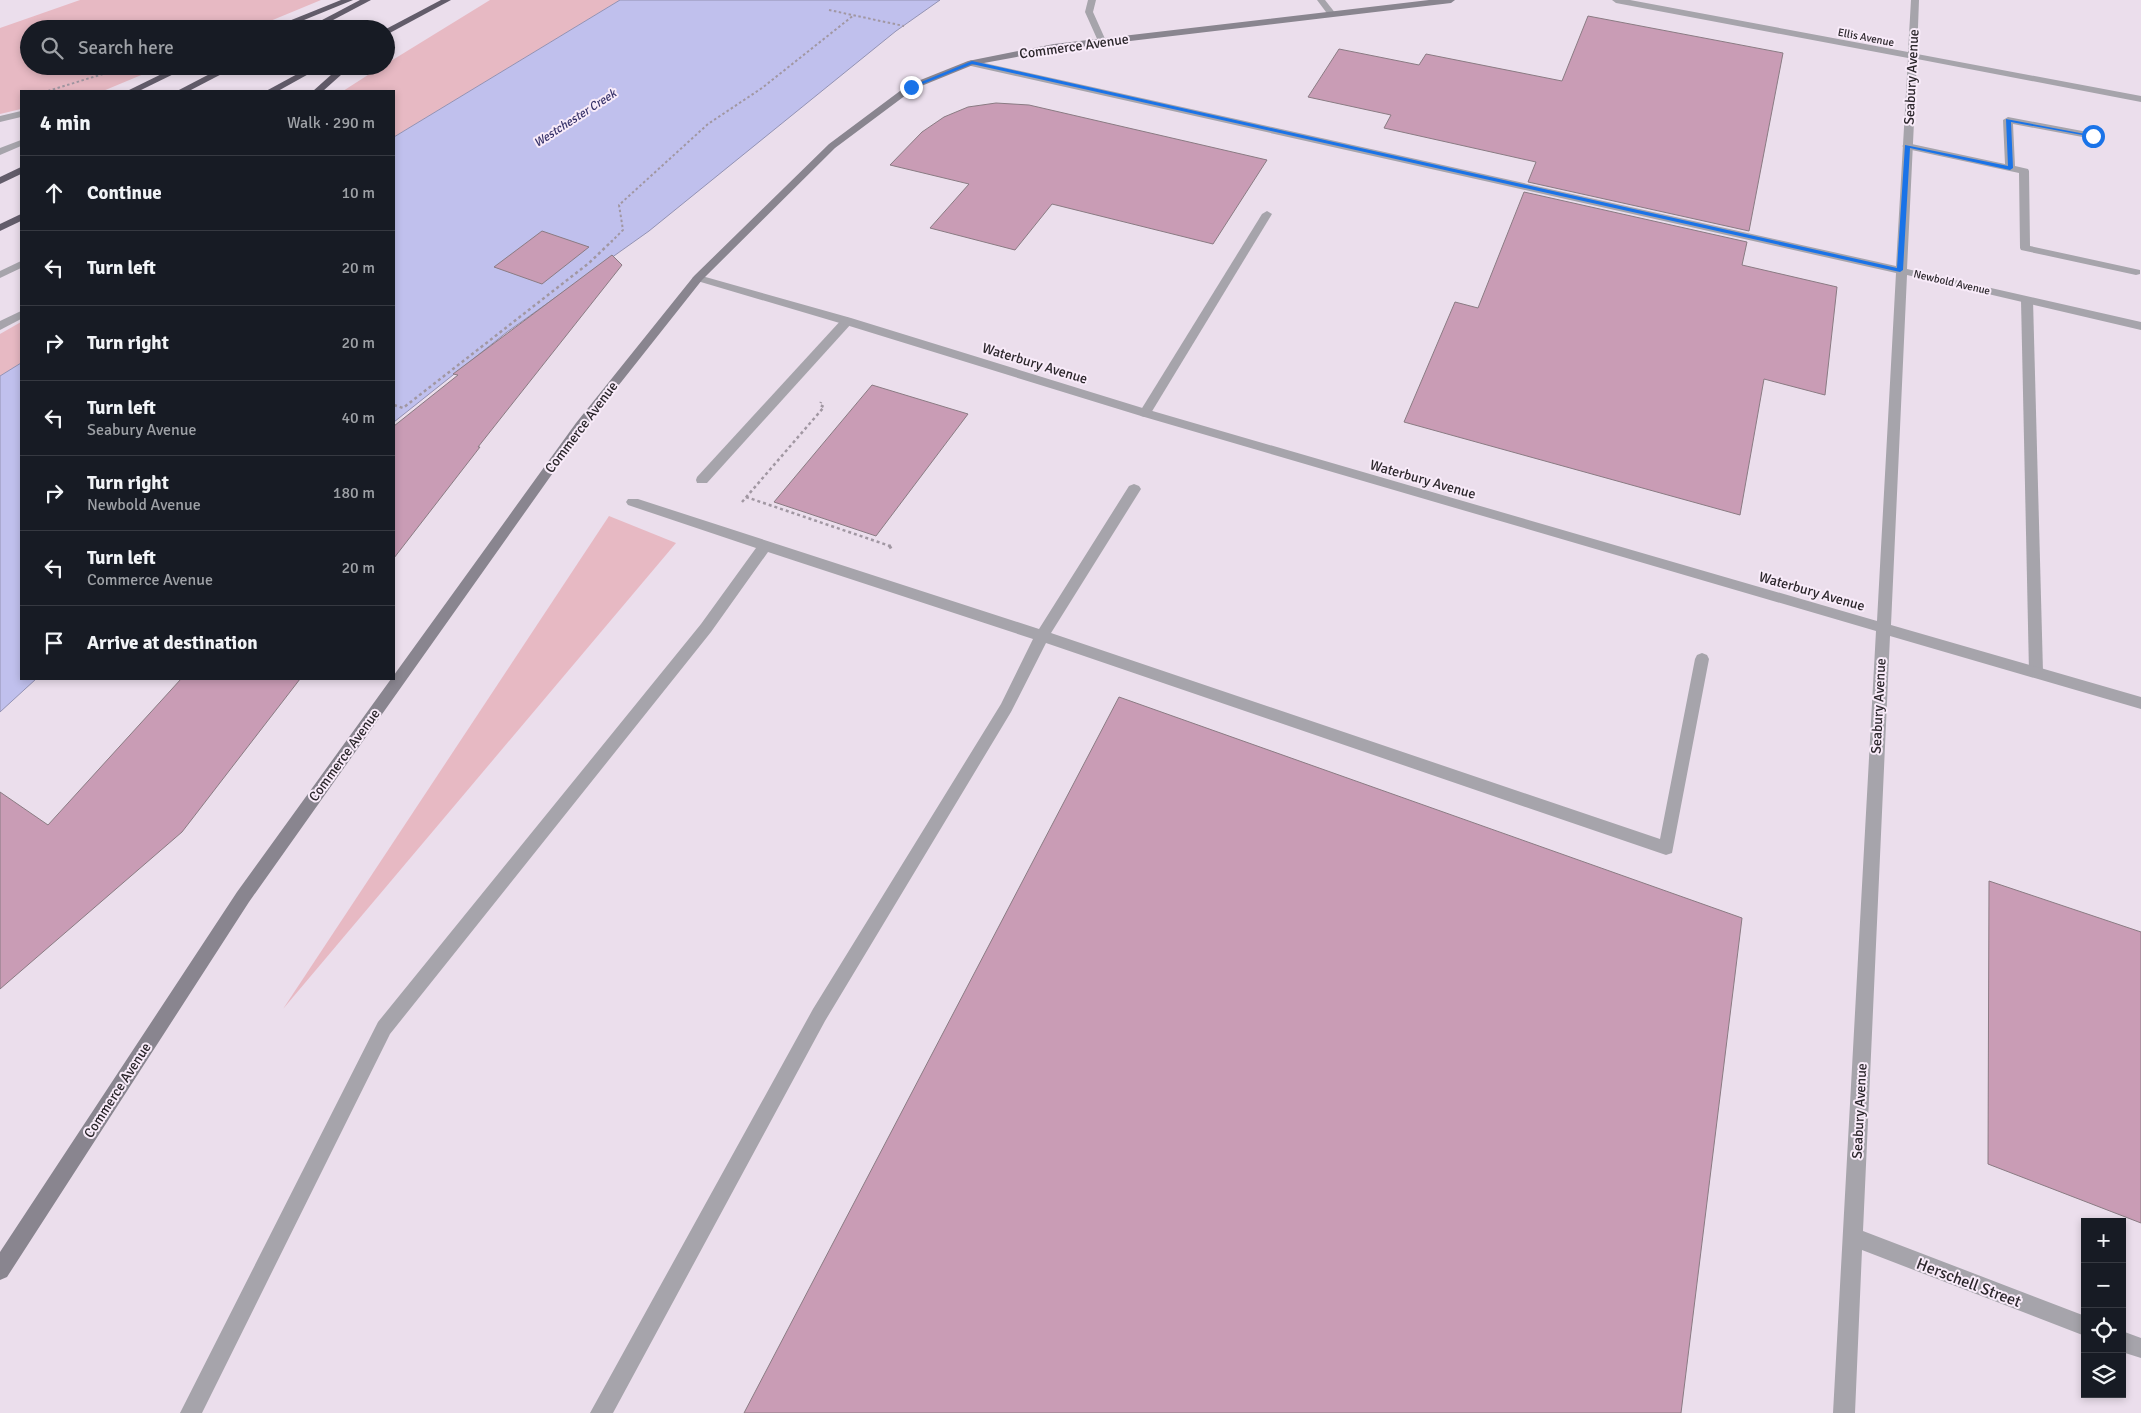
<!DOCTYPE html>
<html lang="en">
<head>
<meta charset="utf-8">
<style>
	body { margin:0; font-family:Signika,sans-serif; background:#242831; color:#f1f3f6 }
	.controls { position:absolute; right:15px; bottom:15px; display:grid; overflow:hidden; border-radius:0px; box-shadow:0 2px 8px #0003 }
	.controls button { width:45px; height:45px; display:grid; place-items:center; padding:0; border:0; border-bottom:1px solid #363941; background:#171b24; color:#f1f3f6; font:25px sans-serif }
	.stop { position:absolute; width:15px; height:15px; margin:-11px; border:4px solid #1a73e8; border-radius:50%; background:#fff }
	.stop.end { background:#1a73e8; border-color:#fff; box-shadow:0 1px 5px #0008 }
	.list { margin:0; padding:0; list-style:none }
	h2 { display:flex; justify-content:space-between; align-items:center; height:65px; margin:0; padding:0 20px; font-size:21px }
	h2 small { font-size:16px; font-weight:400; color:#9ea1a6 }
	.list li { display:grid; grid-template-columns:32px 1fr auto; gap:15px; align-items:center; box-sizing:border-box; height:75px; padding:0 20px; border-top:1px solid #363941 }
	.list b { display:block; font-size:19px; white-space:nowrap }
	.list p { margin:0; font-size:16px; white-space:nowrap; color:#9ea1a6 }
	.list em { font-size:16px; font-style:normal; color:#9ea1a6 }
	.icon { flex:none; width:28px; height:28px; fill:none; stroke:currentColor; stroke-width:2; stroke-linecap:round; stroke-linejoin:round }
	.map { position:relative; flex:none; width:2141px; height:1413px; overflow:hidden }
	.search { position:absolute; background:#171b24; box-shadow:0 2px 8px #0003; left:20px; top:20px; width:375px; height:55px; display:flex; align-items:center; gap:12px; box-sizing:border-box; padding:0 18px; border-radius:28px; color:#9ea1a6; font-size:19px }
	.panel { position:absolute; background:#171b24; box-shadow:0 2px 8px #0003; left:20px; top:90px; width:375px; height:590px; border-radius:0px }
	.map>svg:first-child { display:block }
</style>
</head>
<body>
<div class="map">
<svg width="2141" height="1413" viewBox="0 0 2141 1413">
	<rect width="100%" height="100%" fill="#ebdeec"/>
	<g fill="#e7b9c3">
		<polygon points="80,0 321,0 251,29 29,29 29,66 163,66 103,91 21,91 21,109 0,114 0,28"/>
		<polygon points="490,0 620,0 394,137 394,91 343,91 382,66 386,66 386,64"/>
		<polygon points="21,322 21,363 0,376 0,334"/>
		<polygon points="609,516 676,543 283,1009"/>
	</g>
	<g fill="#c0c0ed" stroke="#9392b3">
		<polygon points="620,0 940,0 896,31 649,231 507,332 394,422 394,137"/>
		<polygon points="21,363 21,679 36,679 0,712 0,376"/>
	</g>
	<g fill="#c99cb5" stroke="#8a7b83">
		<polygon points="1588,16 1783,53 1749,231 1528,182 1536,162 1384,128 1391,115 1308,97 1339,49 1419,65 1426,54 1562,81"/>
		<polygon points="996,103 1029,105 1267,160 1213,244 1052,204 1015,250 930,228 969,184 890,165 922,132 944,117 968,107"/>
		<polygon points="1524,192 1747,242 1742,265 1837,287 1825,395 1764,379 1740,515 1404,422 1455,302 1478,308"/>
		<polygon points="542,231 589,247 542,284 494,267"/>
		<polygon points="612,255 622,265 478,447 480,447 394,558 394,426 458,375 453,374"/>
		<polygon points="872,385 968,414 876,536 774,502"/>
		<polygon points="181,679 300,679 182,832 0,989 0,792 48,825"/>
		<polygon points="1119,697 1742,918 1681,1413 744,1413"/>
		<polygon points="1989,881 2141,932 2141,1223 1988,1164"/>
	</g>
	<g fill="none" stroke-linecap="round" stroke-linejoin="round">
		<g stroke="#a197a2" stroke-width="2" stroke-dasharray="2.5 2.5" stroke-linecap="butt">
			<polyline points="829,10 904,26"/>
			<polyline points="230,29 241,24"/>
			<polyline points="48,91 106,73"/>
			<polyline points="611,242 623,230 619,205 708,124 762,88 854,15"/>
		</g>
		<g stroke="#a197a2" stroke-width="2.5" stroke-dasharray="3 3" stroke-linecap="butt">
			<polyline points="394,405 403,408 589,263 612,241"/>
			<polyline points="746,497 890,546"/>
			<polyline points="742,502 824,407 820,405 821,402"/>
		</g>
		<polyline stroke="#a197a2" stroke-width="3" stroke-dasharray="4 4" stroke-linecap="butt" points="889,545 892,550"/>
		<g fill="#a6a4ab" fill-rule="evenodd">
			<polygon points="1088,0 1096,0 1093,12 1106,41 1105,43 1102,44 1098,41 1085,12"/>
			<polygon points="1317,0 1325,0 1336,14 1335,16 1329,16"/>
			<polygon points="21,111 21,117 0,122 0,116"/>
			<polygon points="2008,117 2093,133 2098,136 2093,139 2013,124 2015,166 2028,169 2029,171 2030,246 2140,270 2140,274 2136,275 2021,250 2020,248 2019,173 1907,149 1902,146 1907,143 2005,164 2003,120"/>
			<polygon points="21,140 21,146 0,155 0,148"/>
			<polygon points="1267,211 1272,214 1151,413 1145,417 1141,416 1139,413 1262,214"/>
			<polygon points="21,261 21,268 0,278 0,271"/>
			<polygon points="2027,297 2033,300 2043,672 2041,676 2036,678 2031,676 2029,672 2021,300"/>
			<polygon points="21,311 21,319 0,330 0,321"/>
			<polygon points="847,317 853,321 851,324 707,483 697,483 696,480 697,477 843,318"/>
			<polygon points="1134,484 1139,486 1141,489 1051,633 1660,839 1695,659 1697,655 1702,653 1707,655 1709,659 1672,853 1666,855 1046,643 1011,712 825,1021 613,1413 590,1413 813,1009 1001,704 1033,639 768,552 711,632 390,1034 202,1413 180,1413 378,1022 701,624 756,548 628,505 626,502 628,499 638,499 1039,629 1129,486"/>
		</g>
		<g fill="#a6a4ab" fill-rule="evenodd">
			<polygon points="1612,0 1630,0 1908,52 1911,0 1919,0 1917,54 2141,96 2141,102 1917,59 1907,269 2141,322 2141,330 1907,275 1891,625 2141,697 2141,709 1890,636 1863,1231 2085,1316 2085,1336 1862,1250 1855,1413 1833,1413 1876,631 1141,416 843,324 694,280 692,278 698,275 702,276 851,318 1149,410 1877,621 1896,273 971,66 966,63 971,60 1896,266 1908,58 1616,3"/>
			<polygon points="2122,1331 2141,1338 2141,1358 2122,1352"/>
		</g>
		<polygon fill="#89858f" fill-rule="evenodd" points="1429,0 1455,0 1451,3 1054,50 973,65 914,89 835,148 702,280 584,429 249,902 7,1277 0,1280 0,1252 237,892 391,679 394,679 394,675 576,423 694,276 829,144 908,85 968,61 1054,44"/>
		<g fill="#625c6a" fill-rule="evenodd">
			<polygon points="341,0 353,0 282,29 269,29"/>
			<polygon points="360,0 371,0 316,29 305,29"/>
			<polygon points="441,0 451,0 386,35 386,29"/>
			<polygon points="178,66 190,66 139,91 127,91"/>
			<polygon points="225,66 237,66 189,91 177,91"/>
			<polygon points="312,66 323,66 278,91 266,91"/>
			<polygon points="341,66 351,66 323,91 313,91"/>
			<polygon points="21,167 21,174 0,184 0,177"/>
			<polygon points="21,214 21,221 0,231 0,224"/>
		</g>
	</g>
	<polygon fill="#1a73e8" points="972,61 1897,268 1905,145 2008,166 2006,119 2096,136 2093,137 2011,122 2013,168 2010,170 1910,148 1903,270 1900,272 972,64 913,88 909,87"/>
	<g text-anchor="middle" stroke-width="4" stroke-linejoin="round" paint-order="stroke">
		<g font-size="11" fill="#2b262b" stroke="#f8ebf9">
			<text transform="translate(1866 37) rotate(11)" y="4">Ellis Avenue</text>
			<text transform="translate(1952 282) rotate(13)" y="4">Newbold Avenue</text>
		</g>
		<g font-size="12" font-style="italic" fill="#38336a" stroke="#f8ebf9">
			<text transform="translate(575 118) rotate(-33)" y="4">Westchester Creek</text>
		</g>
		<g font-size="14" fill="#2b262b" stroke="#f8ebf9">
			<text transform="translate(1074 46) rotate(-8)" y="5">Commerce Avenue</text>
			<text transform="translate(1911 77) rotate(-87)" y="5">Seabury Avenue</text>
			<text transform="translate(1035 363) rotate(17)" y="5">Waterbury Avenue</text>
			<text transform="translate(581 427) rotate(-53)" y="5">Commerce Avenue</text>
			<text transform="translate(1423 479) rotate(16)" y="5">Waterbury Avenue</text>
			<text transform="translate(1812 591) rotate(16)" y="5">Waterbury Avenue</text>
			<text transform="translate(1878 706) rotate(-87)" y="5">Seabury Avenue</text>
			<text transform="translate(344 755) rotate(-54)" y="5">Commerce Avenue</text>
			<text transform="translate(117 1090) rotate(-57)" y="5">Commerce Avenue</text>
			<text transform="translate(1859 1111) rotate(-87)" y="5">Seabury Avenue</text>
		</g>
		<g font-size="16" fill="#2b262b" stroke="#f8ebf9">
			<text transform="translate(1969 1282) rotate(21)" y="6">Herschell Street</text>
		</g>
	</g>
</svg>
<div class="controls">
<button>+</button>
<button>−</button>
<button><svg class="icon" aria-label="locate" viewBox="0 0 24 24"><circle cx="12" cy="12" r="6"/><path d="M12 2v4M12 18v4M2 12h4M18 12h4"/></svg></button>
<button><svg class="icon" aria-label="layers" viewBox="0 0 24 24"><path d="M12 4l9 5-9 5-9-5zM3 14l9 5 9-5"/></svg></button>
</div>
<div class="stop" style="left:2093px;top:136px"></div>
<div class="stop end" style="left:911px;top:87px"></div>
<div class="search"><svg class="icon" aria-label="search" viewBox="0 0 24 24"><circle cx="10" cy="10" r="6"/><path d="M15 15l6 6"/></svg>Search here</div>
<section class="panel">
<h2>4 min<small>Walk · 290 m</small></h2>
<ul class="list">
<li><svg class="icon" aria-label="ahead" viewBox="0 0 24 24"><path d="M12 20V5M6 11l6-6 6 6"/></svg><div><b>Continue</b></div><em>10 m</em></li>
<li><svg class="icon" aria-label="left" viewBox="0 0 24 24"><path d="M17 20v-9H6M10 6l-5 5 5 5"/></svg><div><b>Turn left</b></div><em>20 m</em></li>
<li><svg class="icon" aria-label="right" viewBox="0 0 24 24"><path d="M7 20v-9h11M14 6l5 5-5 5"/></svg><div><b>Turn right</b></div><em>20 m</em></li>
<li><svg class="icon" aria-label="left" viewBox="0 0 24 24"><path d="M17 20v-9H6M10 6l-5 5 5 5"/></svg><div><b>Turn left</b><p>Seabury Avenue</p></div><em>40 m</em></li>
<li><svg class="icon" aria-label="right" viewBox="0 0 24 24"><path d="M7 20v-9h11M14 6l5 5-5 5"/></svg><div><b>Turn right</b><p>Newbold Avenue</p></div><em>180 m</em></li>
<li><svg class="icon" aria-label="left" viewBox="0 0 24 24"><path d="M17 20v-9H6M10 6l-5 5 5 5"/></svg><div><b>Turn left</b><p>Commerce Avenue</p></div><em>20 m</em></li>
<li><svg class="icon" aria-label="arrive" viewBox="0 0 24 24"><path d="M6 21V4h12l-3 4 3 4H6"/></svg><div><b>Arrive at destination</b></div></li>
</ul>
</section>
</div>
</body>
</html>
